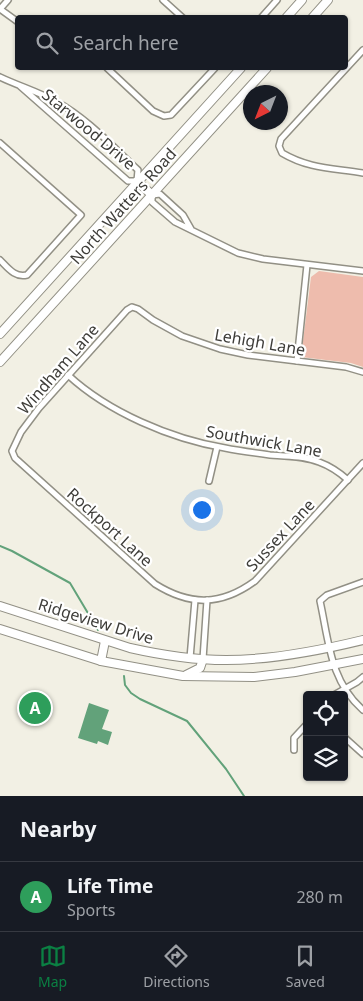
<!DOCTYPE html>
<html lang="en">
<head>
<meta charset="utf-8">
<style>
	body { margin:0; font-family:"Noto Sans",sans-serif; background:#242831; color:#f1f3f6 }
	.controls { position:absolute; right:15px; bottom:15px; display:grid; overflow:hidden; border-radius:5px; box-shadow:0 1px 4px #0004 }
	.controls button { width:45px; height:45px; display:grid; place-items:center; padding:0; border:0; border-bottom:1px solid #363941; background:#171b24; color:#f1f3f6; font:25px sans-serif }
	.compass { position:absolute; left:243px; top:85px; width:45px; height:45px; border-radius:50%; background:#171b24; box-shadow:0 1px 4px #0004; rotate:222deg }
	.you { position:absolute; left:201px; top:509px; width:18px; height:18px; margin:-12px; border:4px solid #fff; border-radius:50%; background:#1a73e8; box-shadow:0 0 0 8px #1a73e833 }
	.badge { display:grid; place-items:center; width:32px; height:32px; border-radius:50%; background:#0b8043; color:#fff; font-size:16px; font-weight:700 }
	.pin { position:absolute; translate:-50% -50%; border:2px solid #fff; box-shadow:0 1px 5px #0006 }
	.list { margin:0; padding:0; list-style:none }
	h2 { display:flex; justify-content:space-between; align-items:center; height:65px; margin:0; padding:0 20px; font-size:21px }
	h2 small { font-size:16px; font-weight:400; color:#9ea1a6 }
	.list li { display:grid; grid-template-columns:32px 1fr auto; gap:15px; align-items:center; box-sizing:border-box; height:70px; padding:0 20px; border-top:1px solid #363941 }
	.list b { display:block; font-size:19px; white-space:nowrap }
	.list p { margin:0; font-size:16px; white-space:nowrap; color:#9ea1a6 }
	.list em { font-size:16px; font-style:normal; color:#9ea1a6 }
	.icon { flex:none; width:28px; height:28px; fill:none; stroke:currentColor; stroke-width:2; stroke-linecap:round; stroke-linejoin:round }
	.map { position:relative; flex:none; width:363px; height:796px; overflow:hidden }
	.search { position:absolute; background:#171b24; box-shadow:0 1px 4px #0004; left:15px; right:15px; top:15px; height:55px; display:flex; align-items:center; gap:12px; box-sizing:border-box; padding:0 18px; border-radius:5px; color:#9ea1a6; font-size:19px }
	.sheet { height:135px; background:#171b24 }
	nav { display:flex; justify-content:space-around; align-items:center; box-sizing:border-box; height:70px; border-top:1px solid #363941; background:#171b24; font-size:14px; color:#9ea1a6 }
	nav a { display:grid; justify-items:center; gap:2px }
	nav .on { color:#0b8043 }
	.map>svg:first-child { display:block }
</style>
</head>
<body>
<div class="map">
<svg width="363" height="796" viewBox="0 0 363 796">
	<rect width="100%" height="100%" fill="#f2f0e4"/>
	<polygon fill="#eebcad" points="319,271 363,277 363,367 351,363 301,357 311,277"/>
	<polygon fill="#62a27a" points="89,703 109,710 102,729 112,732 108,745 98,741 97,744 78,738"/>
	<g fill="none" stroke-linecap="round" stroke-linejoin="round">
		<g stroke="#62a27a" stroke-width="2">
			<polyline points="0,546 12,551 70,583 98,630"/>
			<polyline points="124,676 125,685 131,693 140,699 187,721 226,769 244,796"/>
		</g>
		<g stroke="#929085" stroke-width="8">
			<g id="minor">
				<polyline points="163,0 183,18"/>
				<polyline points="0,9 18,22"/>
				<polyline points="0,9 8,0"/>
				<polyline points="261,18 277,0"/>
				<path d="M363 50 281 139 279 146 282 153C309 169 333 168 363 173"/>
				<polyline points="107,68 153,111 164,116 171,115 215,68"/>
				<path d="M0 77C19 86 39 92 57 102 88 119 113 147 138 170L137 181H128L20 86"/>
				<path d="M0 143 81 215 27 275C15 278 8 268 0 260"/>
				<polyline points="191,229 183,215 160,194 152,195 152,202 175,222 238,253 263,259 363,271"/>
				<polyline points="297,361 307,265"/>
				<path d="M363 372 346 367 248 355 220 349 182 336 153 320 138 309 132 307 127 310 39 408 21 432 12 451 15 458 155 584C190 606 221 606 255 581L363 463"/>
				<path d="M68 375C108 412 171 439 225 448 240 451 255 453 270 455 286 456 304 456 319 462 330 466 339 472 348 480"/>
				<polyline points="209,481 217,447"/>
				<path d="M363 582 327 595 320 601C329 642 330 681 363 710"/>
				<polyline points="190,658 195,600"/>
				<polyline points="203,659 207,600"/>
				<polyline points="334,695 357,682 363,677"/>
				<polyline points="344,737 363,754"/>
				<polyline points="294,750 294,738 307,724"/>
			</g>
		</g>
		<g stroke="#929085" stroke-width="10">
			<g id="secondary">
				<polyline points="286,18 302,0"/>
				<polyline points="312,18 328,0"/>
				<polyline points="137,181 152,195"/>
				<polyline points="0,334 241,68"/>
				<polyline points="0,362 267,68"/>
				<path d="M0 606 130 648C161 655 194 660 226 660 272 660 318 651 363 640"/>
				<polyline points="0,629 101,661 183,676 254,677 295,672 363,659"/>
				<polyline points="101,661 105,641"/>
				<polyline points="186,675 200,668 203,659"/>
			</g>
		</g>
		<use href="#minor" stroke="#fff" stroke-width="5"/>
		<use href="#secondary" stroke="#fff" stroke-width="8"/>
	</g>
	<g text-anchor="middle" stroke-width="4.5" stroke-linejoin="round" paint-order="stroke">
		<g font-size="16" fill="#3e3d39" stroke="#fff">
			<text transform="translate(89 129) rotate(40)" y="6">Starwood Drive</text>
			<text transform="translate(123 206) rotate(-48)" y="6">North Watters Road</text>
			<text transform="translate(260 342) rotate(10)" y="6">Lehigh Lane</text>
			<text transform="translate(58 369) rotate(-49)" y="6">Windham Lane</text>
			<text transform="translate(264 441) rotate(10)" y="6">Southwick Lane</text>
			<text transform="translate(110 527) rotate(42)" y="6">Rockport Lane</text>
			<text transform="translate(280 535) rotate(-47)" y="6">Sussex Lane</text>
			<text transform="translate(96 621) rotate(17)" y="6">Ridgeview Drive</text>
		</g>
	</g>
</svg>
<div class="controls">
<button><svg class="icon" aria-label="locate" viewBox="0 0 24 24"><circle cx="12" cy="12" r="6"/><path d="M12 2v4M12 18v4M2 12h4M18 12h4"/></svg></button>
<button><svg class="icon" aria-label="layers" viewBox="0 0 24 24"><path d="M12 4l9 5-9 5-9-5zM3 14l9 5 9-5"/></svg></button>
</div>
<svg class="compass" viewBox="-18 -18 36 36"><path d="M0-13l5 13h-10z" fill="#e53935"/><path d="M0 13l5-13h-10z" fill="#9ea1a6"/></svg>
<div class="you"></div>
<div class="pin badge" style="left:35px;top:708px;background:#2e9e5b">A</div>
<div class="search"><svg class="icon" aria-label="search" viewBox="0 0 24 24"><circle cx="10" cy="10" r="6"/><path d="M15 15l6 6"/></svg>Search here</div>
</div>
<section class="sheet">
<h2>Nearby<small></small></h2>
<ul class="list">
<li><span class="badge" style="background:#2e9e5b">A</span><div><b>Life Time</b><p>Sports</p></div><em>280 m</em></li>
</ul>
</section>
<nav>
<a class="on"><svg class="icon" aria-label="map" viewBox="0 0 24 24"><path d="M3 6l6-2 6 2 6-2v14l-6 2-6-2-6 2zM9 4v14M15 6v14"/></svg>Map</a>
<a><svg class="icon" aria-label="directions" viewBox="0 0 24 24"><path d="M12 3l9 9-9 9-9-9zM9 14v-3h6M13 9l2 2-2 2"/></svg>Directions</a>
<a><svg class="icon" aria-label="saved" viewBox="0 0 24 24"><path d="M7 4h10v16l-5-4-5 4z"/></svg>Saved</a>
</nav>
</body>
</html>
